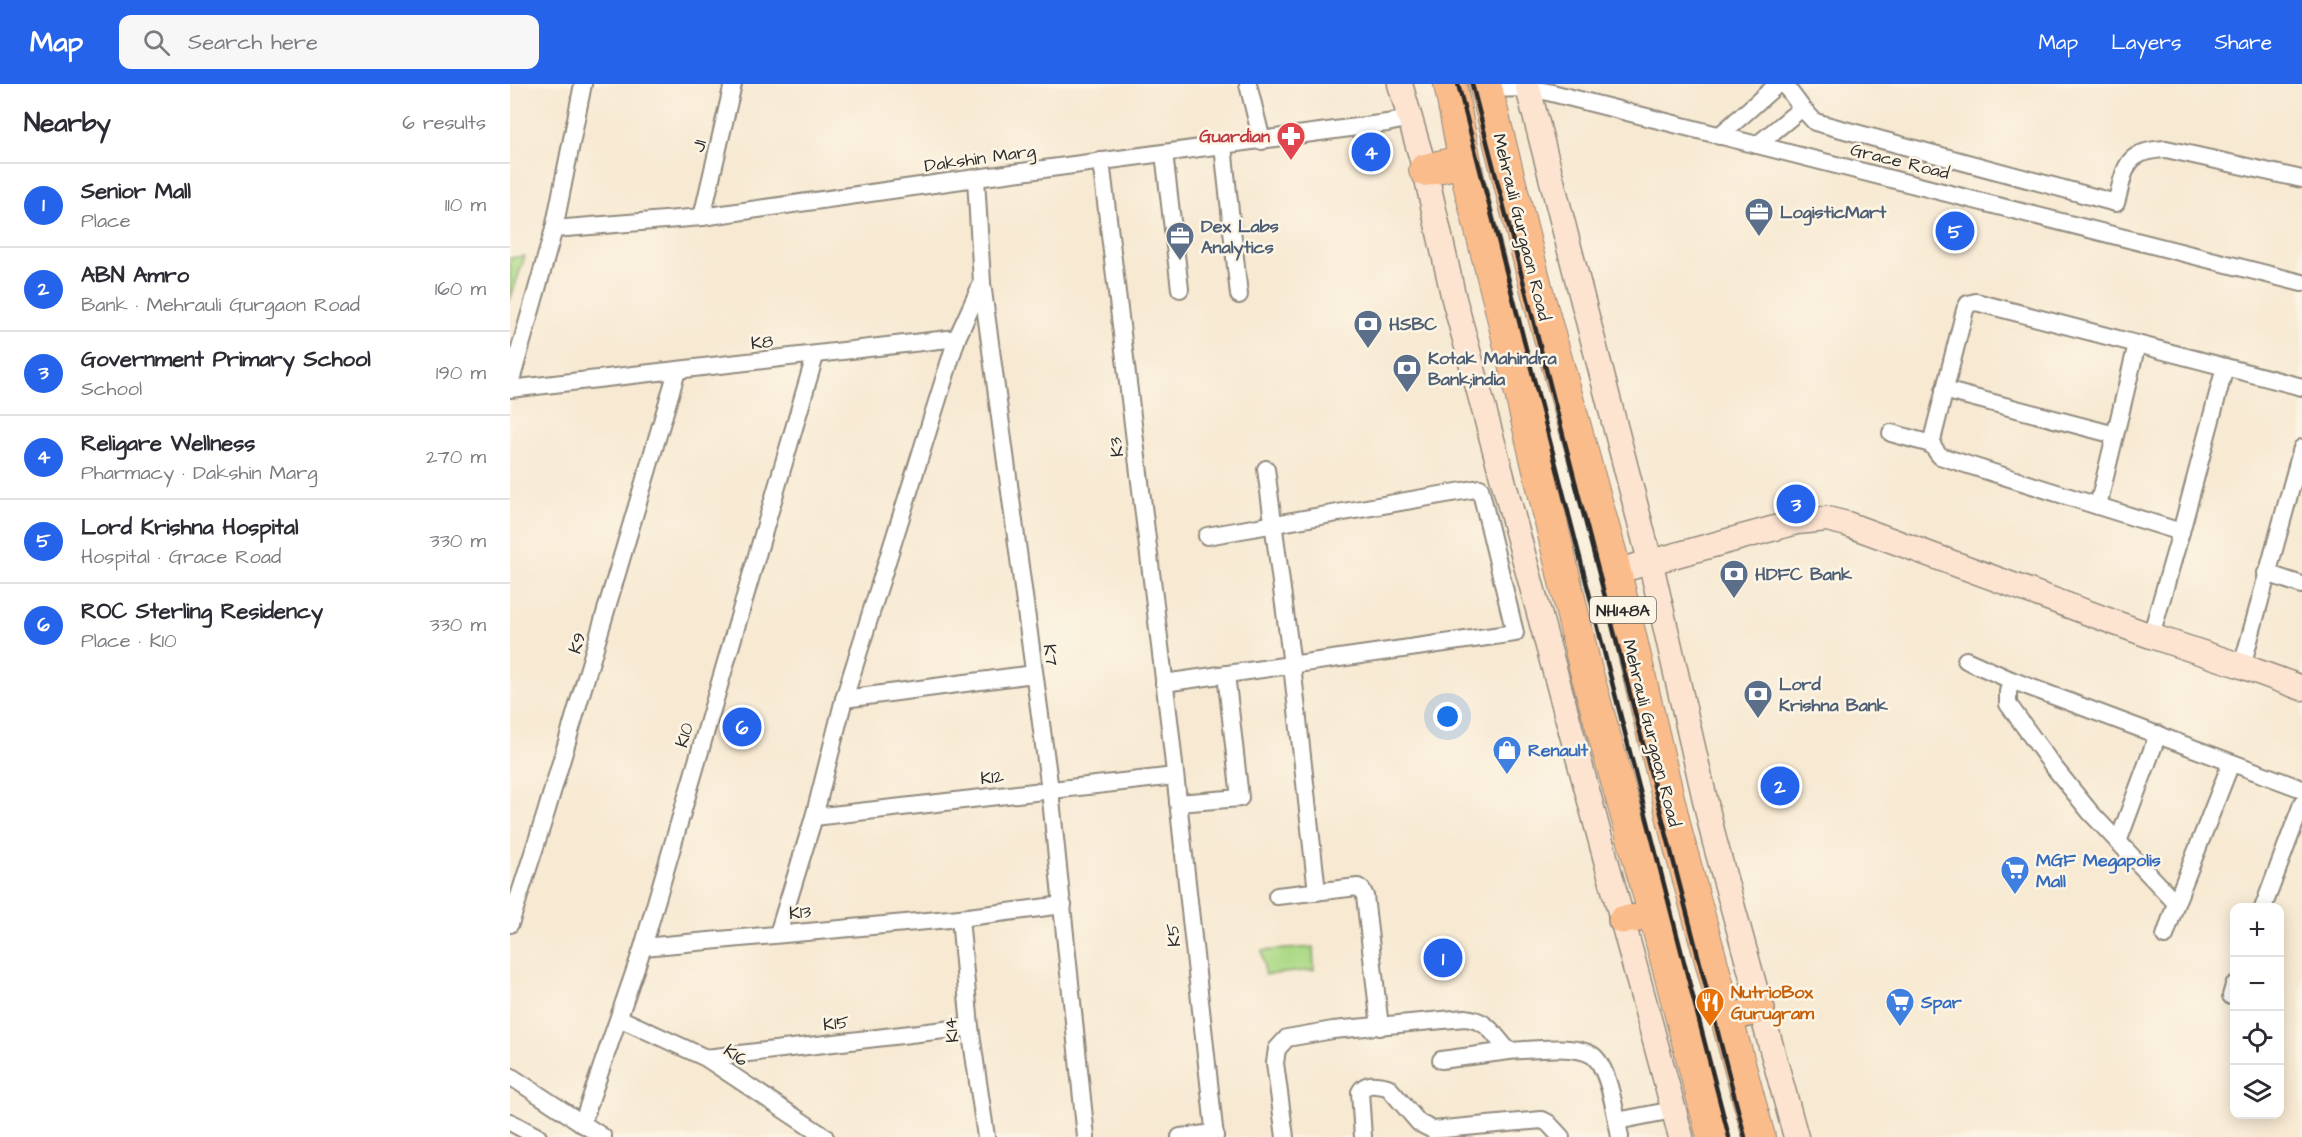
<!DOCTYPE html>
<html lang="en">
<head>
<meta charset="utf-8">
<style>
	body { margin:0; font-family:"Architects Daughter",sans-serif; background:#f7f7f7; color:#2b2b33 }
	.controls { position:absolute; right:18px; bottom:18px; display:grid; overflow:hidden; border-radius:12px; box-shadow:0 3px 15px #0003 }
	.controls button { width:54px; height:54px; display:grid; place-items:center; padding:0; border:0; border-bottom:2px solid #e1e1e2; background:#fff; color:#2b2b33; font:30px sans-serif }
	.you { position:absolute; left:938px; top:633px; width:21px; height:21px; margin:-15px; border:4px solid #fff; border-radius:50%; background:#1a73e8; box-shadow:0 0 0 9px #1a73e833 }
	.badge { display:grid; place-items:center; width:39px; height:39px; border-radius:50%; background:#2563eb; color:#fff; font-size:20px; font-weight:700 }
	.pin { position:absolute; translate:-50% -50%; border:3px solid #fff; box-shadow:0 2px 6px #0006 }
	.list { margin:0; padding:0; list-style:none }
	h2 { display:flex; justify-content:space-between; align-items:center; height:78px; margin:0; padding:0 24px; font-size:26px }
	h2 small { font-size:20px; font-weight:400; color:#7c7c81 }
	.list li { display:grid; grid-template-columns:39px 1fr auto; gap:18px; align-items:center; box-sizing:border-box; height:84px; padding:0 24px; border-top:2px solid #e1e1e2 }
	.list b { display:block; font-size:22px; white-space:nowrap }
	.list p { margin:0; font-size:20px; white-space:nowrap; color:#7c7c81 }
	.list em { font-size:20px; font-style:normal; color:#7c7c81 }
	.icon { flex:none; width:33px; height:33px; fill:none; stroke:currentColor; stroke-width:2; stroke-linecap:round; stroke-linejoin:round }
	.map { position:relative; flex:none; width:1792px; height:1053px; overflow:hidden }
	header { display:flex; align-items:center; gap:36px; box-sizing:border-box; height:84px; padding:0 30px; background:#2563eb; color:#fff }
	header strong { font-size:28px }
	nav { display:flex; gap:33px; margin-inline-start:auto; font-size:21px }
	.search { width:420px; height:54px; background:#f7f7f7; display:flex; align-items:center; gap:15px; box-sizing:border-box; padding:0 21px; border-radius:12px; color:#7c7c81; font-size:22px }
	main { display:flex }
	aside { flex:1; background:#fff }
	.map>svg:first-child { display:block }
</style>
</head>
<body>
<header>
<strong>Map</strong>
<div class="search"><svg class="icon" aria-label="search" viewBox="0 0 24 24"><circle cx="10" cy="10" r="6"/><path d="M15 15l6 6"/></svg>Search here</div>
<nav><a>Map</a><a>Layers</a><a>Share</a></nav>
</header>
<main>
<aside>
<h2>Nearby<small>6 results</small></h2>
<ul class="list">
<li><span class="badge">1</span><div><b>Senior Mall</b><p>Place</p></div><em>110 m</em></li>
<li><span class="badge">2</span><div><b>ABN Amro</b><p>Bank · Mehrauli Gurgaon Road</p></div><em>160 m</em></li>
<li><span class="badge">3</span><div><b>Government Primary School</b><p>School</p></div><em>190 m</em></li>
<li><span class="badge">4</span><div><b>Religare Wellness</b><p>Pharmacy · Dakshin Marg</p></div><em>270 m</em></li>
<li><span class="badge">5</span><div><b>Lord Krishna Hospital</b><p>Hospital · Grace Road</p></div><em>330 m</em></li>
<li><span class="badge">6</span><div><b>ROC Sterling Residency</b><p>Place · K10</p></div><em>330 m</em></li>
</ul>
</aside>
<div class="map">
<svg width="1792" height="1053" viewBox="0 0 1792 1053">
	<rect width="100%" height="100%" fill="#fcf5e5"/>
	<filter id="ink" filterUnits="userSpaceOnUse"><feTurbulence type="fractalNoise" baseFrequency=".0167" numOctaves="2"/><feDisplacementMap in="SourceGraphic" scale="12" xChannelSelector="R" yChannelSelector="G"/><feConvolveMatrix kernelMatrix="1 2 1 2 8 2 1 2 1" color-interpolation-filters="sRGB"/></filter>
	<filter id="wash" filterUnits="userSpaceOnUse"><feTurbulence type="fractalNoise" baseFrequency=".008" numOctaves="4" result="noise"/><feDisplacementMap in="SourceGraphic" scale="24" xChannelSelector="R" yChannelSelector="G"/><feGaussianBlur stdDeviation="1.35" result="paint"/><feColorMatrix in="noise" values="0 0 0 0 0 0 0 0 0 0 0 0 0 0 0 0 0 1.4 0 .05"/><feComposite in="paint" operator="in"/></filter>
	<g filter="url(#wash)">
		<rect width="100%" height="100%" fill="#f7e9d2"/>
		<g fill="#acd986" stroke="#6c8258" stroke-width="1.5">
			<polygon points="15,172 0,216 0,174"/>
			<polygon points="803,863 804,886 755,891 752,867"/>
		</g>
	</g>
	<g filter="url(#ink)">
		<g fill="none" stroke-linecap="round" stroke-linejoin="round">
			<g stroke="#918a7e" stroke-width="20">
				<g id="street">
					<polyline points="738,0 752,57"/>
					<path d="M1274 0 1292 24 1305 38 1606 119C1616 83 1614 67 1656 65L1792 95"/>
					<polyline points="977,5 1018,4 1038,8 1792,199"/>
					<polyline points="1209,52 1268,0"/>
					<polyline points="1247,61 1292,24"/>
					<polyline points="713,62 729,211"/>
					<polyline points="654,69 670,205"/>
					<polyline points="591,77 660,644 705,1053"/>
					<polyline points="466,94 472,199 540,706 576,1053"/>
					<polyline points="192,133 223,0"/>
					<polyline points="44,145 192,133 466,94 877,39 901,34"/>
					<polyline points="1627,260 1588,422 1671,448 1641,552"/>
					<polyline points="0,300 44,145 73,0"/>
					<polyline points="0,305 447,254 472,199"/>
					<polyline points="1434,306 1605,351"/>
					<polyline points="1381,349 1421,360"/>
					<polyline points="756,385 782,581 807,808"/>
					<polyline points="1588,422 1430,372 1421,360 1455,226 1458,220 1466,218 1792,303"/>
					<polyline points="1671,448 1715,283"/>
					<polyline points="1756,489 1792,501"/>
					<polyline points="1456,576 1501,596"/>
					<polyline points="1732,582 1792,364"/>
					<polyline points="654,599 1005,549 970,404 697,452"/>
					<polyline points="334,615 524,590"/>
					<polyline points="1721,679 1666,819 1580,728 1543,682 1498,620 1498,608 1501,596 1792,705"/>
					<polyline points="668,719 730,714 716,590"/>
					<polyline points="304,733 665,692"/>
					<polyline points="1608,758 1648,650"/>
					<polyline points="767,812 848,803 852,806 855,812 870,943"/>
					<polyline points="1753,824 1792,720"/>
					<polyline points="450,834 460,943 476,1053"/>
					<polyline points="0,840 35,732 167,287"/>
					<polyline points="268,850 304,733 334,615 447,254"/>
					<polyline points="1655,852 1666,819"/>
					<polyline points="133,863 450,834 553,821"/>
					<polyline points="1721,912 1724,901"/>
					<polyline points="109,934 196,974 315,1053"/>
					<polyline points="196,974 460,943"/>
					<polyline points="931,976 999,967"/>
					<polyline points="0,992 93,1053"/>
					<polyline points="1107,1037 1163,1026"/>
					<polyline points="0,1038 28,1053"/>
					<polyline points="72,1040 133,863 305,272"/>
					<polyline points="670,1053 705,1049"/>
					<path d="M775 1053 765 979 767 965 777 954 823 946 955 934C980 937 983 951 999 967 1020 966 1064 960 1082 971 1099 982 1106 1033 1110 1053"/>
					<path d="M853 1053 850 1008C856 997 868 1001 878 1003L909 1039 923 1046 1032 1036 1038 1039 1051 1053"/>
				</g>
			</g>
			<g stroke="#918a7e" stroke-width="27">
				<g id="secondary">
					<polyline points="890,0 915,86 944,215 1171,1053"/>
					<polyline points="1017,0 1143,489 1204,755 1286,1053"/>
					<polyline points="1104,488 1287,438 1317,435 1337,440 1641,552 1732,582 1792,604"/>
				</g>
			</g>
			<g stroke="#918a7e" stroke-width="30">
				<g id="primary">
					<polyline points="1112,836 1145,832"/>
					<polyline points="1217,935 1251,925"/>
				</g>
			</g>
			<g stroke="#918a7e" stroke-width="34">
				<g id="highway">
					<polyline points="940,0 959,99 990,220 1075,583 1145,832 1203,1053"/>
					<polyline points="975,0 1028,211 1101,471 1167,752 1249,1053"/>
					<polyline points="915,86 954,77"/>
				</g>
			</g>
			<use href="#street" stroke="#fff" stroke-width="16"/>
			<use href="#secondary" stroke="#fde4d1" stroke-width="24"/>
			<use href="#primary" stroke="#fabc8b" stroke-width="27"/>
			<use href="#highway" stroke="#fabc8b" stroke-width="32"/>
			<g stroke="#2b2b2b" stroke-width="4.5">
				<polyline points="948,0 1219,1053"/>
				<polyline points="962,0 1235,1053"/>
			</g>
		</g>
	</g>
	<defs>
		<g id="pharmacy-pin" transform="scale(1.5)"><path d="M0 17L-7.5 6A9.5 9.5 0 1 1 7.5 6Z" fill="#e0444e" stroke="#fcf5e5"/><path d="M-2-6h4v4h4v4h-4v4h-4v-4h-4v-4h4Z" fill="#fff"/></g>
		<g id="office-pin" transform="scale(1.5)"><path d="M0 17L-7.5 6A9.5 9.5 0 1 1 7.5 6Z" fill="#5c6f8a" stroke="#fcf5e5"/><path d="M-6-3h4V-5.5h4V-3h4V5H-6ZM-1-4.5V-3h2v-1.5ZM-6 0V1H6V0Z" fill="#fff"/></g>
		<g id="bank-pin" transform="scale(1.5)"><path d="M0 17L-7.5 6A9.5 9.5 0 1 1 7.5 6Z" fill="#5c6f8a" stroke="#fcf5e5"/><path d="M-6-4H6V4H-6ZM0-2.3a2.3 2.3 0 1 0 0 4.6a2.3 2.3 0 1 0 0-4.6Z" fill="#fff"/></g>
		<g id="shop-pin" transform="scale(1.5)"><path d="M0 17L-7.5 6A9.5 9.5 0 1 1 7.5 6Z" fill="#3f7fe0" stroke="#fcf5e5"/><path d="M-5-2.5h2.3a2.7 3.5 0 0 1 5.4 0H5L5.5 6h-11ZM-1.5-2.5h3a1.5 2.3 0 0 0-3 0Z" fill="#fff"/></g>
		<g id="supermarket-pin" transform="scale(1.5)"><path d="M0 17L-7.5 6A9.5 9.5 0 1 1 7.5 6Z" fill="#3f7fe0" stroke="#fcf5e5"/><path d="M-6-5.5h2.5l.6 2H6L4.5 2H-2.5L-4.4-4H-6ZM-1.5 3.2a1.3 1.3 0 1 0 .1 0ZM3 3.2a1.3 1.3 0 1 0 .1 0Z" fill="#fff"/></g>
		<g id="restaurant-pin" transform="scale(1.5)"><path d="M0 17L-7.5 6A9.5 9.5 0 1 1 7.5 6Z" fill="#e8710a" stroke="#fcf5e5"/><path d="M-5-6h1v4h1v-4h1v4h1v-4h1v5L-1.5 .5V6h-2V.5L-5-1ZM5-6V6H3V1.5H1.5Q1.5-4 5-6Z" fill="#fff"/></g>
	</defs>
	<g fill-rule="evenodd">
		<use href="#pharmacy-pin" x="781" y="52"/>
		<use href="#office-pin" x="1249" y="128"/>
		<use href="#office-pin" x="670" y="152"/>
		<use href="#bank-pin" x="858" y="240"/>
		<use href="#bank-pin" x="897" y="284"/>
		<use href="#bank-pin" x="1224" y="490"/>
		<use href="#bank-pin" x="1248" y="610"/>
		<use href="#shop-pin" x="997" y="666"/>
		<use href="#supermarket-pin" x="1505" y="786"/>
		<use href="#restaurant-pin" x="1200" y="918"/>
		<use href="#supermarket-pin" x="1390" y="918"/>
	</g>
	<g text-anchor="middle" stroke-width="5" stroke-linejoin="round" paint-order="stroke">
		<rect fill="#fcf5e5" stroke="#6a6863" stroke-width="1.5" x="1080" y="513" width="66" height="26" rx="4.5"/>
		<g font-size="16" font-weight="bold" fill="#2b2b2b">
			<text x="1113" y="532">NH148A</text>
		</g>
		<g font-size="18" font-weight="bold" fill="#be3a42" stroke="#fcf5e5" text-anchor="end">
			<text x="760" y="58">Guardian</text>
		</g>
		<g font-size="18" fill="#2b2b2b" stroke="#fcf5e5">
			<text transform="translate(189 62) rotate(-77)" y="6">J1</text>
			<text transform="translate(470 74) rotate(-8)" y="6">Dakshin Marg</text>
			<text transform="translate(1390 77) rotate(14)" y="6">Grace Road</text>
			<text transform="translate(1012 143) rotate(76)" y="6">Mehrauli Gurgaon Road</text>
			<text transform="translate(252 258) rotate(-7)" y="6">K8</text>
			<text transform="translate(606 363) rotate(-97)" y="6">K3</text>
			<text transform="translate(67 559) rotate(-73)" y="6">K9</text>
			<text transform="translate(541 571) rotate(82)" y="6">K7</text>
			<text transform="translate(1142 649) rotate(76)" y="6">Mehrauli Gurgaon Road</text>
			<text transform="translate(174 651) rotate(-74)" y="6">K10</text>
			<text transform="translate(482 693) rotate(-6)" y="6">K12</text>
			<text transform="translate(290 828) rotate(-5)" y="6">K13</text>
			<text transform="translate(663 851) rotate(-96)" y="6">K5</text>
			<text transform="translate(326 939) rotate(-7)" y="6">K15</text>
			<text transform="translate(441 946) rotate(-97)" y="6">K14</text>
			<text transform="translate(226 971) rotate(34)" y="6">K16</text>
		</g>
		<g font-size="18" font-weight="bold" fill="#4e5e75" stroke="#fcf5e5" text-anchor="start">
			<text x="1270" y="134">LogisticMart</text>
			<text x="691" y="148">Dex Labs<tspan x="691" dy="21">Analytics</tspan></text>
			<text x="879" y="246">HSBC</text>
			<text x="918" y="280">Kotak Mahindra<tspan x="918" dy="21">Bank;india</tspan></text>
			<text x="1245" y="496">HDFC Bank</text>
			<text x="1269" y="606">Lord<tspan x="1269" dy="21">Krishna Bank</tspan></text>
		</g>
		<g font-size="18" font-weight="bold" fill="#366cbe" stroke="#fcf5e5" text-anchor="start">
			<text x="1018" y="672">Renault</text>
			<text x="1526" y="782">MGF Megapolis<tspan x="1526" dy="21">Mall</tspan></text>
			<text x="1411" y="924">Spar</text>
		</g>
		<g font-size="18" font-weight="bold" fill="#c56008" stroke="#fcf5e5" text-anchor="start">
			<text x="1221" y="914">NutrioBox<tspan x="1221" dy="21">Gurugram</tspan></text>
		</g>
	</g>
</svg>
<div class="controls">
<button>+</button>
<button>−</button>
<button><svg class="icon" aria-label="locate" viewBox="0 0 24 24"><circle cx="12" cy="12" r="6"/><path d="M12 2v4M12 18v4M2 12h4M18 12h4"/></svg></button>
<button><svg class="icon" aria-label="layers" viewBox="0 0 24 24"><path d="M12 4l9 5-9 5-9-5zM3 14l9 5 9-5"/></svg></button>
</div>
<div class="you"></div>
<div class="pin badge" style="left:933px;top:874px">1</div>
<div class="pin badge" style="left:1270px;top:702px">2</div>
<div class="pin badge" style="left:1286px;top:420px">3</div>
<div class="pin badge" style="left:861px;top:68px">4</div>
<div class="pin badge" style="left:1445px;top:147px">5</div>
<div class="pin badge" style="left:232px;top:643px">6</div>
</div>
</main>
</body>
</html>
